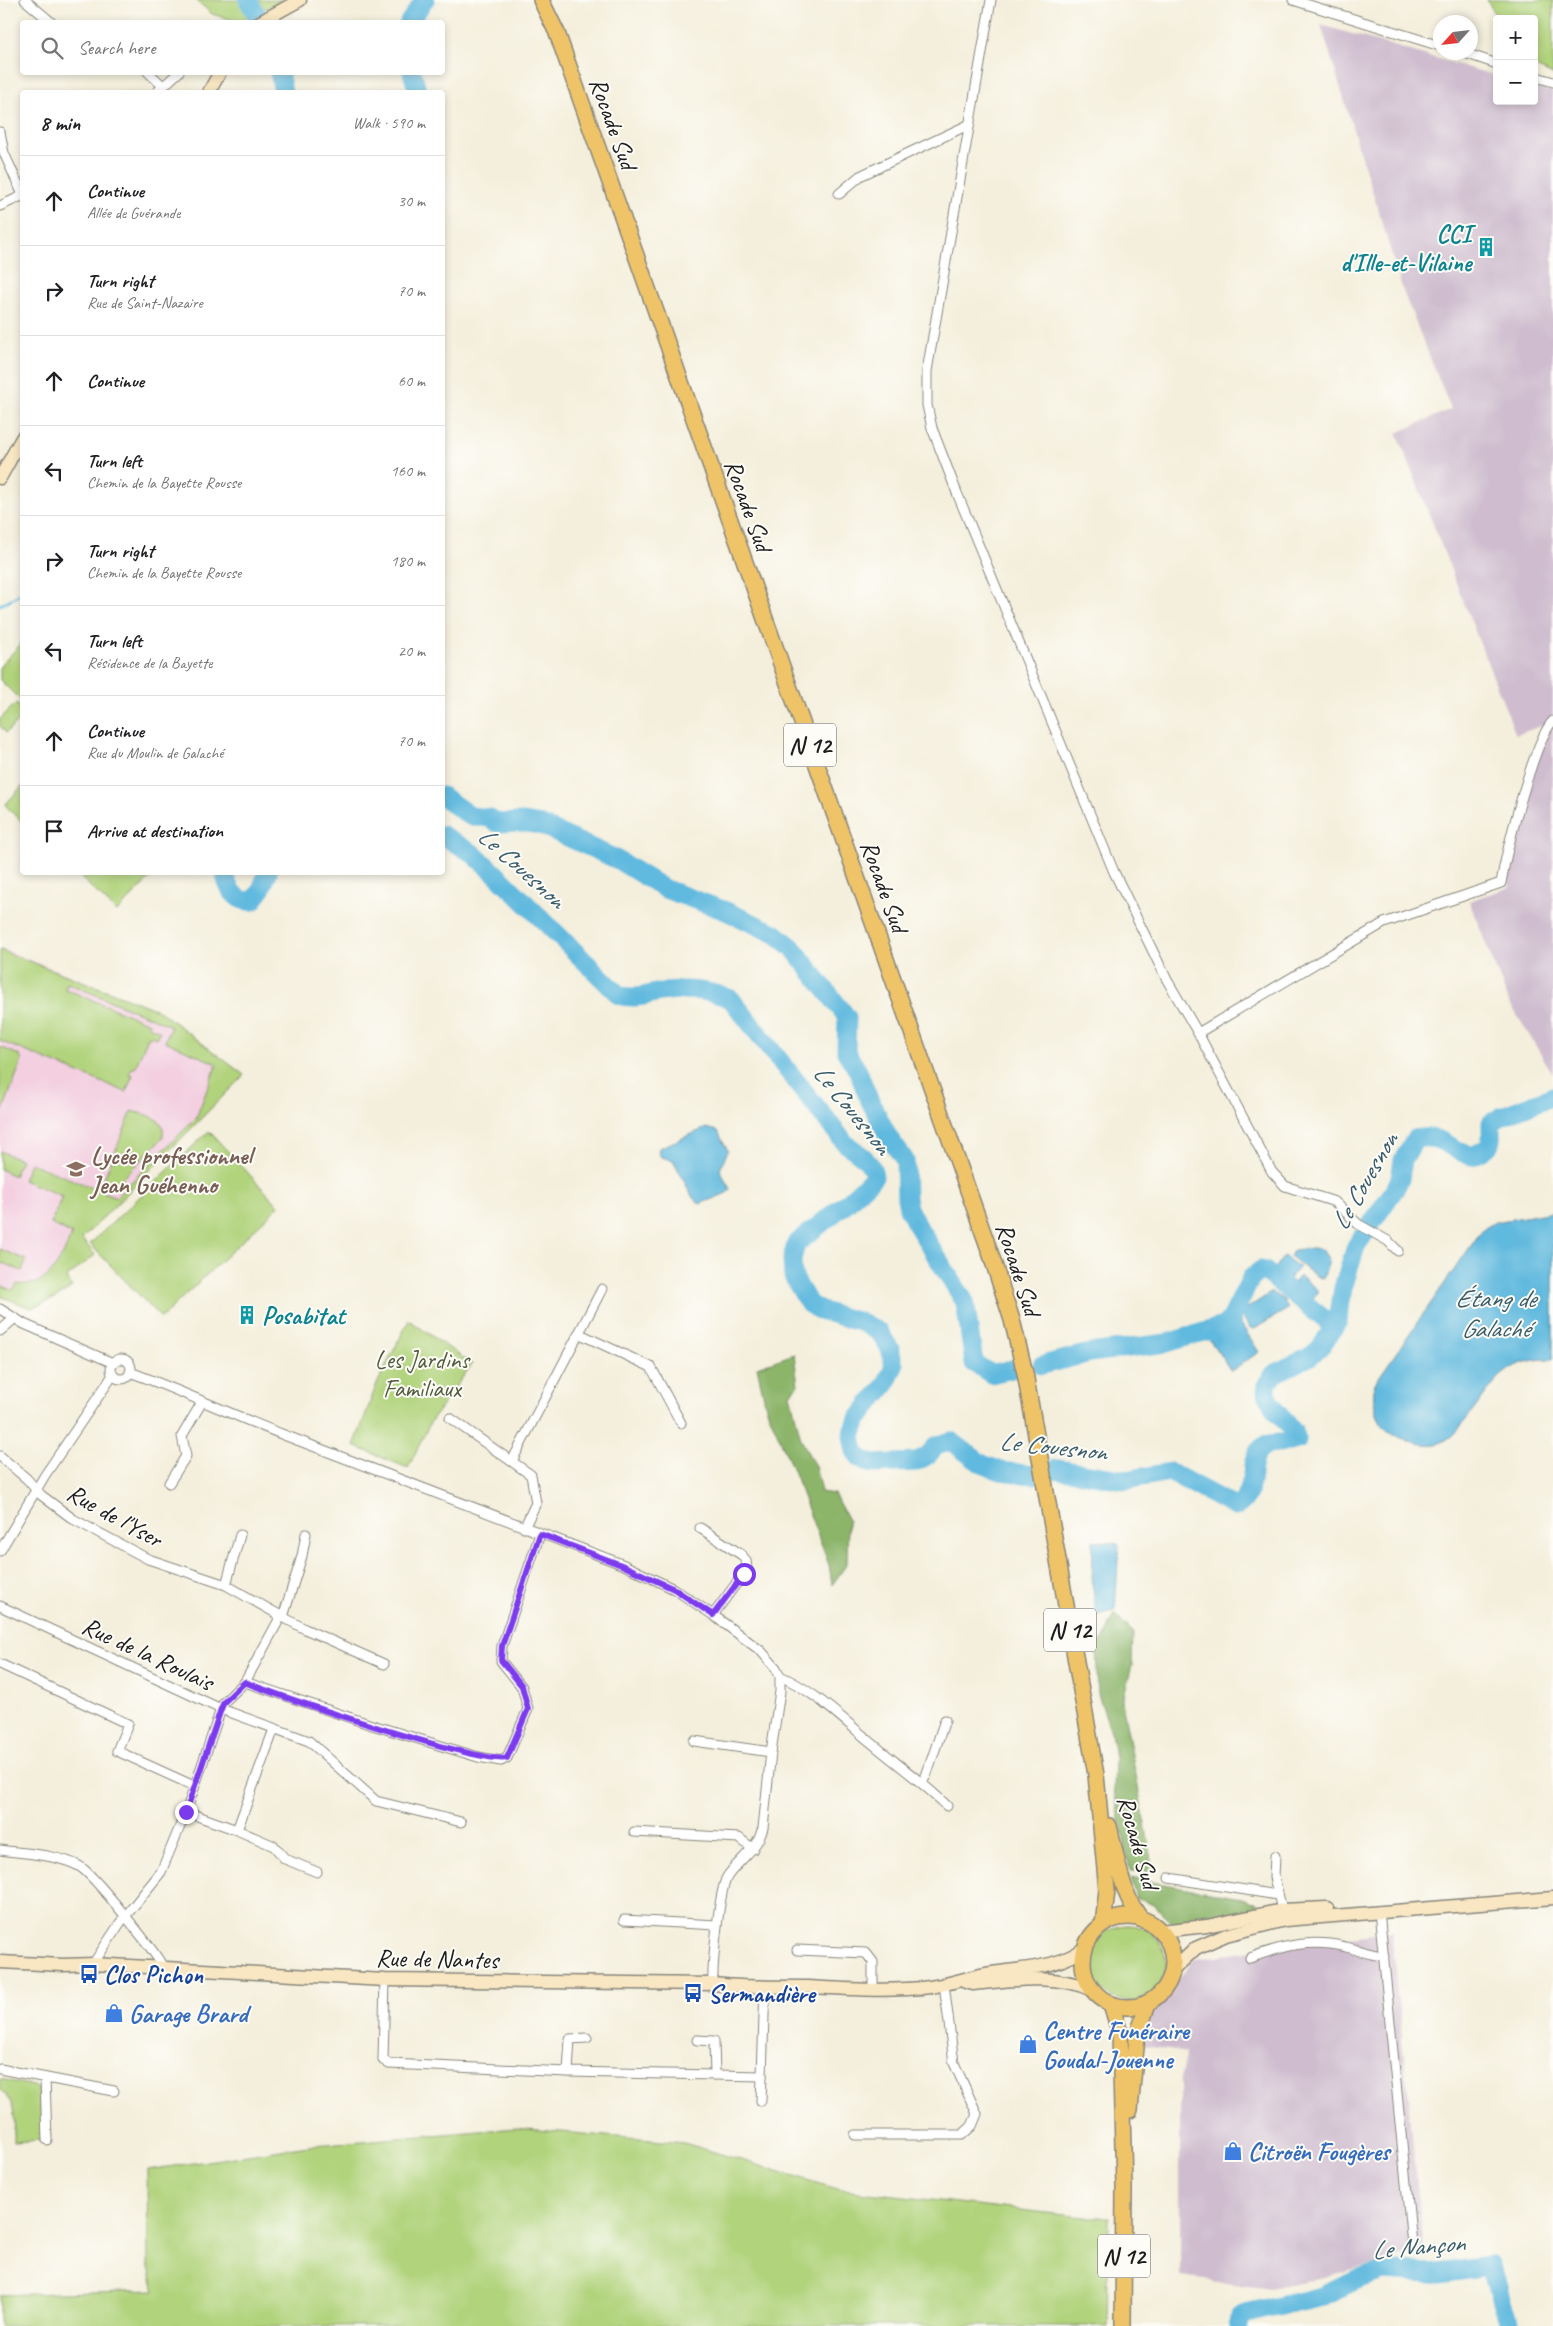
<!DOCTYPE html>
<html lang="en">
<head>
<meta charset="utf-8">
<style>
	body { margin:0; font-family:Caveat,sans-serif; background:#f6f6f6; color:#202124 }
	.controls { position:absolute; right:15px; top:15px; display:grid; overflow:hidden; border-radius:5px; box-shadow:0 2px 8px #0003 }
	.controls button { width:45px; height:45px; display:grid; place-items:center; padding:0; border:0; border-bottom:1px solid #e0e0e0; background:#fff; color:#202124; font:25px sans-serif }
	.compass { position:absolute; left:1433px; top:15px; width:45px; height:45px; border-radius:50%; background:#fff; box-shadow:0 2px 8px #0003; rotate:243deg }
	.stop { position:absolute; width:15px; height:15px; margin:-11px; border:4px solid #7c3aed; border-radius:50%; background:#fff }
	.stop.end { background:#7c3aed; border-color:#fff; box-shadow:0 1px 5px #0008 }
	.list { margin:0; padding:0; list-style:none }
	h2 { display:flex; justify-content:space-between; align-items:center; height:65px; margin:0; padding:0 20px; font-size:21px }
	h2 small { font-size:16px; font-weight:400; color:#757577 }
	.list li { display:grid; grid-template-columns:32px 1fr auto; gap:15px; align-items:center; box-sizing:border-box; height:90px; padding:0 20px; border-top:1px solid #e0e0e0 }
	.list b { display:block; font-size:19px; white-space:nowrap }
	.list p { margin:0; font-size:16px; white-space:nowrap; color:#757577 }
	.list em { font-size:16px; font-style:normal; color:#757577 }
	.icon { flex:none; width:28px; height:28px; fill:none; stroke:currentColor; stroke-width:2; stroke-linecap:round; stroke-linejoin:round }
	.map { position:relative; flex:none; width:1553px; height:2326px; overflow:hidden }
	.search { position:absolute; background:#fff; box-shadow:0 2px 8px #0003; left:20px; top:20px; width:425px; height:55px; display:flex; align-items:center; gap:12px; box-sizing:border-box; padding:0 18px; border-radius:5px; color:#757577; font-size:19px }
	.panel { position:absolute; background:#fff; box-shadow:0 2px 8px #0003; left:20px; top:90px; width:425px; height:785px; border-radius:5px }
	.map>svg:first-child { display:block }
</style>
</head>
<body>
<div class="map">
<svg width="1553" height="2326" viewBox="0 0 1553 2326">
	<rect width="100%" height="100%" fill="#fdfcf7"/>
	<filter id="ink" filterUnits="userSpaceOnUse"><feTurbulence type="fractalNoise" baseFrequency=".02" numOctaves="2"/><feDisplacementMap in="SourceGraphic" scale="10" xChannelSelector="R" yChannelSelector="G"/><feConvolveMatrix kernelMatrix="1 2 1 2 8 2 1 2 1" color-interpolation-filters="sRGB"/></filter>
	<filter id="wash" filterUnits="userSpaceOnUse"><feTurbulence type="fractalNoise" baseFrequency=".0096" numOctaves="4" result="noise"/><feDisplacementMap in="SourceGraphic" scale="20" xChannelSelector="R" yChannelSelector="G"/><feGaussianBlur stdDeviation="1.12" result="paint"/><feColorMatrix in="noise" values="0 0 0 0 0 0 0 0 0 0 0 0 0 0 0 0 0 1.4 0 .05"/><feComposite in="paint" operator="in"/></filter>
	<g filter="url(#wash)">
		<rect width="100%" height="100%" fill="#f4efdc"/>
		<polygon fill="#f3cfe0" points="0,948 158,1010 244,1075 82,1239 95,1255 21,1304 0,1296"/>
		<g fill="#cfbdcf">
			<polygon points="1321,25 1497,76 1497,101 1534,101 1534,87 1553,92 1553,1074 1509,1002 1469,901 1510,887 1506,875 1532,780 1543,725 1516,735 1397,433 1451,409 1404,294"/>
			<polygon points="1394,1931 1392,1944 1424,2250 1320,2279 1271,2289 1180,2277 1180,2079 1186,2052 1145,2045 1149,2014 1195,1959"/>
		</g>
		<g fill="#b1d37b" stroke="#66784c">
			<polygon points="196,0 282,0 240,22 212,14"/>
			<polygon points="1487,0 1553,0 1553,75 1534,66 1534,19 1498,19"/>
			<polygon points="22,643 22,702 0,680 0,666"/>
			<polygon points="16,703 22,710 22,717 6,733 0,726 0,719"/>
			<polygon points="22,786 22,822 5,805"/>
			<polygon points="76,873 155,873 117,912"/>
			<path d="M0 950 158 1010 244 1075 82 1239 95 1255 66 1278 72 1287 56 1298 31 1308 0 1296V1285L13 1290 17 1284C51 1289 61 1259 72 1234L51 1224 62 1196 23 1180 30 1163 116 1197 196 1118 217 1064 165 1041 171 1026 67 983 65 989 149 1023 148 1026 160 1031 156 1038 151 1036 148 1037 135 1068H132L129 1074 133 1075 126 1092 0 1041Z"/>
			<polygon points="0,1047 19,1055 22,1060 0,1118"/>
			<path d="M132 1111C148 1116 169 1117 162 1139L116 1185 108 1186 102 1183Z"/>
			<polygon points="209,1131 279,1206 161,1318 90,1244"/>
			<polygon points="0,1151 21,1160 14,1176 0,1169"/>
			<polygon points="0,1249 26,1260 22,1271 0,1262"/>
			<polygon points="409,1320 472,1364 431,1421 408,1468 354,1446 376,1386"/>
			<circle cx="1128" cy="1963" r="38"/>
			<path d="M0 2079 34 2086 39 2089 43 2135 40 2140 14 2142C14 2122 18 2102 0 2089Z"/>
			<polygon points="516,2128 684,2143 841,2190 1083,2217 1109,2217 1107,2326 0,2326 0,2295 155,2290 148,2264 147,2170 315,2145"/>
		</g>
		<g fill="#8cb56b" stroke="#546844">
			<polygon points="794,1354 798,1385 790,1394 801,1439 816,1469 821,1492 834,1494 848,1520 847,1564 832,1585 829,1565 791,1465 766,1407 757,1367"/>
			<polygon points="1115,1614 1133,1632 1132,1666 1122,1702 1154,1871 1130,1871 1114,1790 1115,1758 1111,1732 1098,1694 1096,1647 1105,1636"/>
			<polygon points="1130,1878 1242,1898 1272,1910 1175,1926 1154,1905 1136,1898"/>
		</g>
		<g fill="#61b9de" stroke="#3e6a7d">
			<polygon points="706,1128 718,1131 723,1142 728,1150 720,1170 730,1189 727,1193 700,1204 693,1198 673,1160 661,1157 658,1152 659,1148"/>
			<path d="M1553 1212V1359C1501 1358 1493 1387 1465 1421 1459 1428 1454 1435 1446 1440 1435 1447 1422 1445 1410 1441 1405 1439 1397 1437 1392 1434 1376 1423 1371 1401 1375 1383L1482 1230 1495 1222Z"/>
			<path d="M1312 1248 1322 1249 1329 1261 1323 1279C1317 1279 1297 1261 1290 1256L1294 1250Z"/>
			<polygon points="1284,1256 1299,1267 1286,1282 1272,1272"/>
			<polygon points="1300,1276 1319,1291 1312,1300 1292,1285"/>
			<polygon points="1272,1292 1284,1300 1288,1309 1254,1329 1249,1327 1240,1313"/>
			<polygon points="1240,1322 1259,1352 1231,1371 1209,1339"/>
			<polygon points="1093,1540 1119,1544 1115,1611 1097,1615 1092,1583"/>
		</g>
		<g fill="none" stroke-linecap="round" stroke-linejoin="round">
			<polyline stroke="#61b9de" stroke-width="3" points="0,605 22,593"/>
			<g stroke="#61b9de" stroke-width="19">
				<polyline points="248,0 261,22"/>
				<polyline points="409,22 425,0"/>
				<polyline points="279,72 283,92"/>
				<polyline points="412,72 418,92"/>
				<polyline points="442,796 470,816 490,818 497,823 522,822 541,825 616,859 665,889 726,911 776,934 792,947 847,1017 846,1052 858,1071 868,1097 889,1138 905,1160 906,1198 908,1208 915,1222 965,1302 974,1363 991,1374 1012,1369"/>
				<path d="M442 835 472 853 496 874 619 995C635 1000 646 995 661 992 683 988 711 990 731 999L845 1143C857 1153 873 1160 874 1177L849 1201 796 1244 792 1259 793 1276 809 1304 819 1310 863 1323 879 1332 890 1349 894 1366 886 1384 858 1419 852 1436 855 1451 861 1459 873 1464 916 1462 928 1455 936 1446 951 1441 982 1464 1001 1471 1032 1475 1057 1469 1126 1480 1170 1472 1235 1507C1263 1493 1241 1453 1269 1444 1278 1442 1287 1444 1297 1440L1294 1431 1275 1410 1267 1394V1384L1274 1374 1309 1357 1320 1348 1338 1321 1343 1288 1356 1246 1395 1189 1400 1179 1403 1160 1415 1139C1443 1133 1449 1150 1472 1156 1494 1146 1491 1146 1491 1123L1502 1116 1553 1096"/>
				<path d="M225 872C226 888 237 903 253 901L260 892 268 872"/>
				<polyline points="1042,1365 1090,1353 1167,1343 1223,1326 1231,1319 1251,1278 1261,1270 1265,1271 1334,1327"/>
				<polyline points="1238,2326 1242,2317 1246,2314 1322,2296 1359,2279 1383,2271 1431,2274 1491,2266 1510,2326"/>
			</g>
		</g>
	</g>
	<g filter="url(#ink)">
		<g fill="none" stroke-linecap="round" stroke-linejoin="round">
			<g stroke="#88867c" stroke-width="11">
				<g id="street">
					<polyline points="25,0 51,22"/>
					<polyline points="991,0 927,371 927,405 932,428 957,493 1114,872 1167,980 1198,1033 1272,1172 1285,1186 1335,1202 1358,1224 1388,1241 1398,1251"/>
					<polyline points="1293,0 1440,46"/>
					<polyline points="1462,52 1497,64"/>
					<polyline points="148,72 163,86"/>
					<polyline points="1534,76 1553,82"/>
					<polyline points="157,92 179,72"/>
					<polyline points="0,132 4,153 22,193"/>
					<polyline points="839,194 860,176 968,125"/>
					<polyline points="0,206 22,196"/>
					<path d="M1198 1033 1384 923 1501 883C1506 853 1534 739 1553 721"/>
					<polyline points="0,1309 24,1324 113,1363"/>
					<polyline points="0,1331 15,1318"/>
					<polyline points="580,1334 651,1367 681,1423"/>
					<circle cx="121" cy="1369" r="10"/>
					<path d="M130 1372C182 1391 232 1415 284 1435 398 1478 511 1522 624 1565L674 1589 713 1615 761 1651 776 1668 780 1676V1691L771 1752 763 1828C757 1850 739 1859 727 1877 719 1891 712 1967 713 1984"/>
					<polyline points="450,1418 531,1475 536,1503 524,1528"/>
					<polyline points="0,1456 27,1479 41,1495 73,1519 148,1559 226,1585 281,1616"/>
					<polyline points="512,1461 602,1289"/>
					<polyline points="169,1483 186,1456 182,1436 202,1402"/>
					<polyline points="700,1528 742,1555 746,1561 747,1569 713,1615"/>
					<polyline points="0,1551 45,1475 113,1375"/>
					<polyline points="226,1585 240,1535"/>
					<polyline points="0,1606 221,1709 309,1741 376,1801 461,1822"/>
					<polyline points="283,1617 302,1556 306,1534"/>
					<polyline points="0,1664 128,1724 117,1751 194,1786"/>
					<path d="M780 1676C815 1691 843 1720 873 1744 898 1765 924 1783 947 1806"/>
					<polyline points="245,1682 369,1724 478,1757 501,1761 507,1758 528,1709 522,1687 501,1661 502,1646 540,1534"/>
					<polyline points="694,1741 771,1752"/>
					<polyline points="922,1781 926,1776 945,1720"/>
					<polyline points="186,1812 237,1830 274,1846 285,1859 317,1872"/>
					<polyline points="237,1830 274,1729"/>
					<polyline points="634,1832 739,1838 753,1849"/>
					<path d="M0 1850C26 1854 56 1854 79 1866 91 1872 160 1956 164 1970"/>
					<polyline points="1275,1856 1274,1877 1282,1910"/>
					<polyline points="1169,1878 1278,1895"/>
					<polyline points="1379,1911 1412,2244"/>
					<polyline points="624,1920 717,1925"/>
					<polyline points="797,1950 866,1953 873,1962 873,1989"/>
					<path d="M1250 1958C1282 1946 1312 1938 1346 1947 1359 1950 1369 1955 1384 1956"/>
					<polyline points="93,1964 120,1923 161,1872 186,1812 221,1709 224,1702 245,1682 281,1616 305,1629 384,1664"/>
					<polyline points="385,1980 383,2060 389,2064 568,2072 762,2076 765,1986"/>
					<polyline points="697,2040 714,2041 715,2075"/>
					<polyline points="0,2069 114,2091"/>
					<polyline points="568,2072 570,2039 587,2038"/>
					<polyline points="45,2078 47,2140"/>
					<polyline points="761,2101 762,2076"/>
					<polyline points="855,2135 962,2135 972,2126 977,2114 954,2063 944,1984"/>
				</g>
			</g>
			<g stroke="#88867c" stroke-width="15">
				<g id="secondary">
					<polyline points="260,22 300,0"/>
					<polyline points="209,92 220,72"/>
					<polyline points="0,478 22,438"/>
					<polyline points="1160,1931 1207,1926 1282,1910 1327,1908"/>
					<path d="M0 1962 63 1965 93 1964 385 1980 713 1984C745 1988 776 1986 808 1987 848 1989 890 1992 930 1987 951 1984 971 1976 992 1973 1025 1968 1060 1968 1086 1947"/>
					<polyline points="1173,1970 1196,1948 1226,1935 1285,1920 1553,1898"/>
					<path d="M965 1982 973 1984C1014 1980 1054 1973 1093 1990"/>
				</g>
			</g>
			<g stroke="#88867c" stroke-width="18">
				<g id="primary">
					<polyline points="541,0 557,33 990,1252 1012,1320 1025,1373 1096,1775 1107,1890 1103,1925"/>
					<path d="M1109 1826C1117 1857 1121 1895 1142 1920"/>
					<circle cx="1128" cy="1962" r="45"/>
					<polyline points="1111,2004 1120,2033 1124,2186 1123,2326"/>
					<polyline points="1130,2110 1137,2037 1148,2003"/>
				</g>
			</g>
			<use href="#street" stroke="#fff" stroke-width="9"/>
			<use href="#secondary" stroke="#f9e7c3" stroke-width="12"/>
			<use href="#primary" stroke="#efc469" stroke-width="15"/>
		</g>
	</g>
	<g fill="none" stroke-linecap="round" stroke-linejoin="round" filter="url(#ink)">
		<path stroke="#7c3aed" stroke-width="6" d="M186 1812 221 1709 224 1702 245 1682C276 1696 487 1766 507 1758L528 1709 522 1686 501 1660 502 1646 540 1534 624 1566 674 1589 713 1615 744 1574"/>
	</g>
	<defs>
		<g id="building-bare" transform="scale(1.5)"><path d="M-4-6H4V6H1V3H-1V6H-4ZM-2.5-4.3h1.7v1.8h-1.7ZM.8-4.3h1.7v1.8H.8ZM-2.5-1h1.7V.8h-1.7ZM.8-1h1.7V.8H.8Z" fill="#0f9aa8" stroke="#fdfcf7" stroke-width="2.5" paint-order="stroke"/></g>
		<g id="school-bare" transform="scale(1.5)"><path d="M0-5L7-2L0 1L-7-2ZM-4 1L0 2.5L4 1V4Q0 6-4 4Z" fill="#8d6e63" stroke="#fdfcf7" stroke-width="2.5" paint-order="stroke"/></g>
		<g id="bus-bare" transform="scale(1.5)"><path d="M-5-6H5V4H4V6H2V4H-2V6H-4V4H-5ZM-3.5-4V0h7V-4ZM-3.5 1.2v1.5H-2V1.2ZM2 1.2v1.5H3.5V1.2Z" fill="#1a4fb4" stroke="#fdfcf7" stroke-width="2.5" paint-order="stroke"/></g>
		<g id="shop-bare" transform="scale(1.5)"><path d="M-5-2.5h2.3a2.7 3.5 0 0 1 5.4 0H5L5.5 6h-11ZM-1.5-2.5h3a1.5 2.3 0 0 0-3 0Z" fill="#3f7fe0" stroke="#fdfcf7" stroke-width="2.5" paint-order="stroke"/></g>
	</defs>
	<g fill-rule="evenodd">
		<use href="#building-bare" x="1486" y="247"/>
		<use href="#school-bare" x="76" y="1169"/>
		<use href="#building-bare" x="247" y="1315"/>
		<use href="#bus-bare" x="89" y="1974"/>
		<use href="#bus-bare" x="693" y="1993"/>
		<use href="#shop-bare" x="114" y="2013"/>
		<use href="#shop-bare" x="1028" y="2044"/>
		<use href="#shop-bare" x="1233" y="2151"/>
	</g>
	<g text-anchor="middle" stroke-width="4" stroke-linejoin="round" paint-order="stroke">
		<g fill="#fdfcf7" stroke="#605f5e" stroke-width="1">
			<rect x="784" y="723.5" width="52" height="43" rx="4"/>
			<rect x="1044" y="1608.5" width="52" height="43" rx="4"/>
			<rect x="1098" y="2234.5" width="52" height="43" rx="4"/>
		</g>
		<g font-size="24" font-weight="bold" fill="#1c1c1c">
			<text x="810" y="753">N 12</text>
			<text x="1070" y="1638">N 12</text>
			<text x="1124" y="2264">N 12</text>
		</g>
		<g font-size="25" fill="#1c1c1c" stroke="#fdfcf7">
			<text transform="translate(614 123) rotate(70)" y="9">Rocade Sud</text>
			<text transform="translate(749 505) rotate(70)" y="9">Rocade Sud</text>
			<text transform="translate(885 886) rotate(70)" y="9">Rocade Sud</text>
			<text transform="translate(1019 1269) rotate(72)" y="9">Rocade Sud</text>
			<text transform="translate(115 1515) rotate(29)" y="9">Rue de l'Yser</text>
			<text transform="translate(148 1653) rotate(25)" y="9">Rue de la Roulais</text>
			<text transform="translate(1139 1842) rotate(74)" y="9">Rocade Sud</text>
			<text transform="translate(437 1958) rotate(1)" y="9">Rue de Nantes</text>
		</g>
		<g font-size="25" font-weight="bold" fill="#0d838f" stroke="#fdfcf7" text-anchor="end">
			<text x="1471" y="242">CCI<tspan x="1471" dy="29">d'Ille-et-Vilaine</tspan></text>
			<text x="262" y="1324" text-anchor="start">Posabitat</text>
		</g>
		<g font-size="25" font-weight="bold" fill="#785e54" stroke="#fdfcf7" text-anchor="start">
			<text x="91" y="1164">Lycée professionnel<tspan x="91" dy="29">Jean Guéhenno</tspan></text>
		</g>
		<g font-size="25" fill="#505c3d" stroke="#fdfcf7">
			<text x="422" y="1368">Les Jardins<tspan x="422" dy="29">Familiaux</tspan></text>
		</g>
		<g font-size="25" font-weight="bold" fill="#164399" stroke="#fdfcf7" text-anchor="start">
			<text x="104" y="1983">Clos Pichon</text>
			<text x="708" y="2002">Sermandière</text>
		</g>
		<g font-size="25" font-weight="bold" fill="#366cbe" stroke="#fdfcf7" text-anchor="start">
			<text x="129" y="2022">Garage Brard</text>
			<text x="1043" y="2039">Centre Funéraire<tspan x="1043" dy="29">Goudal-Jouenne</tspan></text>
			<text x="1248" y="2160">Citroën Fougères</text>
		</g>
		<g font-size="26" font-style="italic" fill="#385b6a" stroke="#fdfcf7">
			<text transform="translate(522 867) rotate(42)" y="9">Le Couesnon</text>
			<text transform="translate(853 1109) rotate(51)" y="9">Le Couesnon</text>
			<text transform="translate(1364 1181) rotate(-60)" y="9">Le Couesnon</text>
			<text x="1495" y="1307">Étang de<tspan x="1495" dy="30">Galaché</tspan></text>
			<text transform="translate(1053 1446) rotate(6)" y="9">Le Couesnon</text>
			<text transform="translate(1418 2246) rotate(-5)" y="9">Le Nançon</text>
		</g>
	</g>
</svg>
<div class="controls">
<button>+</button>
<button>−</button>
</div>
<svg class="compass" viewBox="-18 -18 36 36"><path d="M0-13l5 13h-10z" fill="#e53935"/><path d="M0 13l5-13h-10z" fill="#757577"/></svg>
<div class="stop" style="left:744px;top:1574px"></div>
<div class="stop end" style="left:186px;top:1812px"></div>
<div class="search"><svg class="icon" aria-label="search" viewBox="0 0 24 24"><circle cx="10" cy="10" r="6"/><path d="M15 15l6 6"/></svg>Search here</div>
<section class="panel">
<h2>8 min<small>Walk · 590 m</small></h2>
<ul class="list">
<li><svg class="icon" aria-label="ahead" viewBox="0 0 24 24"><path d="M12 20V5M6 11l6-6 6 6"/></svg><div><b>Continue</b><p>Allée de Guérande</p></div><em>30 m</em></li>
<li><svg class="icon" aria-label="right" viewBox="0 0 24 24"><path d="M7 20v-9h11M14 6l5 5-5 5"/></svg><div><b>Turn right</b><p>Rue de Saint-Nazaire</p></div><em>70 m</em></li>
<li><svg class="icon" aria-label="ahead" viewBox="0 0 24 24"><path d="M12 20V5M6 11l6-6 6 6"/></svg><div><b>Continue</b></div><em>60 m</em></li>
<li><svg class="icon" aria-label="left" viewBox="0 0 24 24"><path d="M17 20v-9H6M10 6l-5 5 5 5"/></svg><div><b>Turn left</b><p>Chemin de la Bayette Rousse</p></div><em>160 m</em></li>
<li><svg class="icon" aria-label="right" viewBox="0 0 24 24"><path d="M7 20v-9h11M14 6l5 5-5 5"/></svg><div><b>Turn right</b><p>Chemin de la Bayette Rousse</p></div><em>180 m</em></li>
<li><svg class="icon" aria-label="left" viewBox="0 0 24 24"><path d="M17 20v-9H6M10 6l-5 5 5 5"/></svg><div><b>Turn left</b><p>Résidence de la Bayette</p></div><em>20 m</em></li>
<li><svg class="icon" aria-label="ahead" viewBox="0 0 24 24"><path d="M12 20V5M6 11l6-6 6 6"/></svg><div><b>Continue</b><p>Rue du Moulin de Galaché</p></div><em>70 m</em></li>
<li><svg class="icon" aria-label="arrive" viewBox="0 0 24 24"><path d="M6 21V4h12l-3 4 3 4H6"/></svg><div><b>Arrive at destination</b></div></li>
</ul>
</section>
</div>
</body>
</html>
